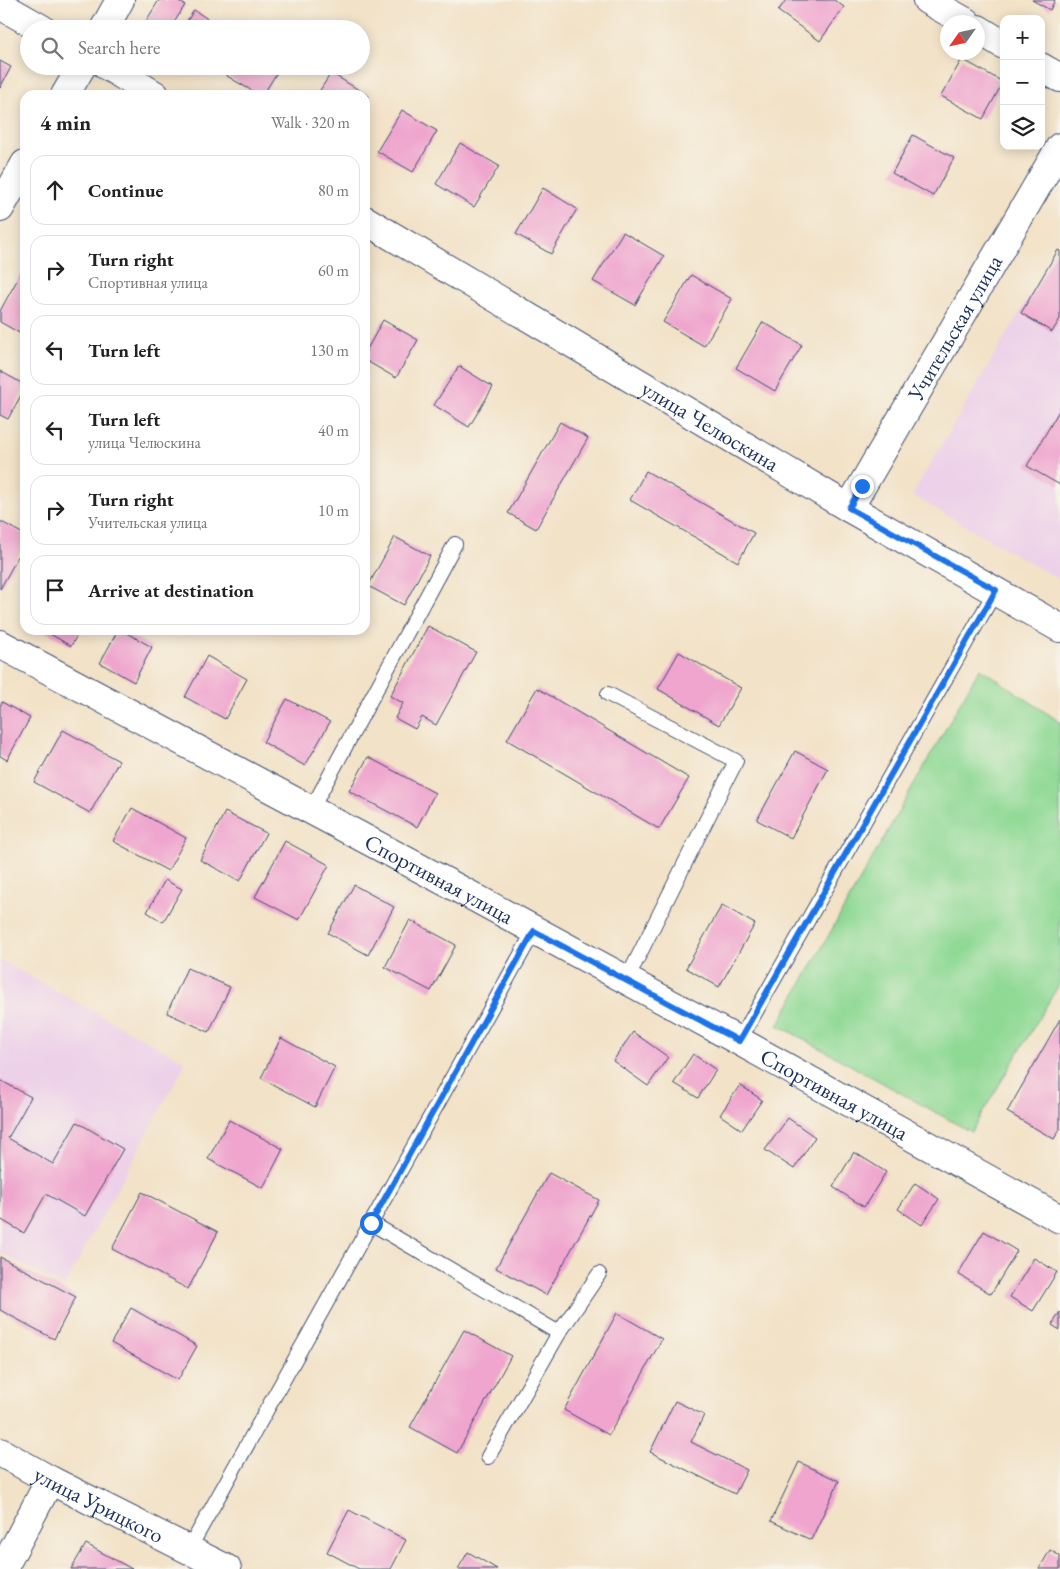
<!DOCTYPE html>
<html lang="en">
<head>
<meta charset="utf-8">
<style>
	body { margin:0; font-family:"EB Garamond",serif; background:#f6f6f6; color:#222 }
	.controls { position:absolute; right:15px; top:15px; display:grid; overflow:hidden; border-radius:10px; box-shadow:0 2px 12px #0003 }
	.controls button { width:45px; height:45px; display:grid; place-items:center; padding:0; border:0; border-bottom:1px solid #e0e0e0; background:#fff; color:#222; font:25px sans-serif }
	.compass { position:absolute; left:940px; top:15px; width:45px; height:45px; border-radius:50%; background:#fff; box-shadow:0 2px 12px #0003; rotate:236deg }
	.stop { position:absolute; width:15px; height:15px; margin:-11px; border:4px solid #1a73e8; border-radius:50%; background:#fff }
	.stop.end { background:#1a73e8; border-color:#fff; box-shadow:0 1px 5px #0008 }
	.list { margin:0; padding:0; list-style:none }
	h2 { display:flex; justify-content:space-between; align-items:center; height:65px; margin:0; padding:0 20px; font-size:21px }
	h2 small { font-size:16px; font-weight:400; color:#767676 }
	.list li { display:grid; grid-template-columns:32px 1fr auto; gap:15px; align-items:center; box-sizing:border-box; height:70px; margin:0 10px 10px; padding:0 10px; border:1px solid #e0e0e0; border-radius:15px }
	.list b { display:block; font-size:19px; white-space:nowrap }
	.list p { margin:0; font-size:16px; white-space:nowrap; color:#767676 }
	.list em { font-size:16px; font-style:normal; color:#767676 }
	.icon { flex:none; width:28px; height:28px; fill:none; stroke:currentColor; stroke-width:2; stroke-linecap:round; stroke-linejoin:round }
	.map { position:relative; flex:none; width:1060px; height:1569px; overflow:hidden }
	.search { position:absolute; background:#fff; box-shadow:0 2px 12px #0003; left:20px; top:20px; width:350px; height:55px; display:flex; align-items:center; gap:12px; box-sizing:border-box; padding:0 18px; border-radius:28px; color:#767676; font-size:19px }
	.panel { position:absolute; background:#fff; box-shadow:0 2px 12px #0003; left:20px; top:90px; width:350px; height:545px; border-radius:15px }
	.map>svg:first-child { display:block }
</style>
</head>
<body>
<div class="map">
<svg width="1060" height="1569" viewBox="0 0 1060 1569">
	<rect width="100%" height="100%" fill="#f7f3e8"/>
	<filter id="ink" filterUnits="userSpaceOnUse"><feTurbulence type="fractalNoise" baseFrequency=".02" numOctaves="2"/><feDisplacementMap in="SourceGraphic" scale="10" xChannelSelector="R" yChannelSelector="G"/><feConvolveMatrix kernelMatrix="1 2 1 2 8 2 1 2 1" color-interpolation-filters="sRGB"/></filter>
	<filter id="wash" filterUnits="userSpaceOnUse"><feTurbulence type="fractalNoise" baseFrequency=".0096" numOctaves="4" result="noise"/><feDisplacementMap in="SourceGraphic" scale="20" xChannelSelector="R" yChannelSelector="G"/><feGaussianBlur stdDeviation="1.12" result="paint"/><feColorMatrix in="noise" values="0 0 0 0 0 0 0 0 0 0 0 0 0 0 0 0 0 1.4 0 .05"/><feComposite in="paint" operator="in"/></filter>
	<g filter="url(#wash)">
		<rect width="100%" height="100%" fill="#f2e2c7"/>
		<g fill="#edd1e9">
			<polygon points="1060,244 1060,580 912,495"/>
			<polygon points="0,960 186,1062 64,1287 0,1252"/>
		</g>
		<polygon fill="#8fd994" stroke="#558479" points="980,668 1060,722 1060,983 971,1132 778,1025"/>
		<g id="blocks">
			<g fill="#efa5ce">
				<polygon points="159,0 177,0 185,5 170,29 147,29 143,26"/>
				<polygon points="786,0 834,0 844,7 820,41 778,11"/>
				<polygon points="1032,0 1055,0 1050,10"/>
				<polygon points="194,10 223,29 182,29"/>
				<polygon points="962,59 1003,82 983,119 941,96"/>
				<polygon points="0,61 11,67 0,88"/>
				<polygon points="232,66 281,66 263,95 259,95 227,76"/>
				<polygon points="331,73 369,96 365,102 365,95 317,95"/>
				<polygon points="402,110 437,131 413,172 377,151"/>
				<polygon points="913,135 954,158 933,196 892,173"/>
				<polygon points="460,143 499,166 474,207 436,184"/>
				<polygon points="543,188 577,209 551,254 516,234"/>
				<polygon points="623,232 664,256 635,305 593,281"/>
				<polygon points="1058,250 1060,251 1060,319 1052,332 1021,313"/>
				<polygon points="21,273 25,275 25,336 0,322 0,311"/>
				<polygon points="691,275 732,299 704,346 663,322"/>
				<polygon points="383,320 418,340 396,378 365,360 365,353"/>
				<polygon points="763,322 802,345 775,391 736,368"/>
				<polygon points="459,366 493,387 469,427 434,405"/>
				<polygon points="0,371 25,385 25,388 8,419 0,415"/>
				<polygon points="1060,409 1060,485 1027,466"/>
				<polygon points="560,422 588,438 536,529 508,513"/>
				<polygon points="646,471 754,533 738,562 630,500"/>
				<polygon points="0,521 25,535 25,544 0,589"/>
				<polygon points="395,537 430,556 404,605 368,586"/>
				<polygon points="428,626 476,652 436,725 422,717 415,729 395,718 403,703 390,696"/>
				<polygon points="43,630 80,630 71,646"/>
				<polygon points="118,630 121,630 152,647 134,682 100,663"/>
				<polygon points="679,652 741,688 719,725 658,689"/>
				<polygon points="207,656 247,679 225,719 185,697"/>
				<polygon points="537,688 689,778 659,829 507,740"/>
				<polygon points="287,699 330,722 305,766 263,742"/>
				<polygon points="2,702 30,718 7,760 0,756 0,706"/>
				<polygon points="63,730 119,761 90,813 34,782"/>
				<polygon points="795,751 828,769 791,838 757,820"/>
				<polygon points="368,757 435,793 417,827 349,791"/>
				<polygon points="132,808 186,838 168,871 113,841"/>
				<polygon points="225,812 266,833 240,881 200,860"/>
				<polygon points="285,841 329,865 299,920 255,897"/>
				<polygon points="165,880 182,889 163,922 147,912"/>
				<polygon points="354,885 394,907 368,955 328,933"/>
				<polygon points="722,905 755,924 719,987 686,968"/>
				<polygon points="410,920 456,945 431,991 385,967"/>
				<polygon points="187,968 230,987 209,1032 167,1013"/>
				<polygon points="1060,1019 1060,1129 1054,1139 1007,1112"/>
				<polygon points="633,1032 668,1057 648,1086 613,1061"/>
				<polygon points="281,1038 335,1067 315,1107 261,1078"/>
				<polygon points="693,1054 716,1070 698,1098 674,1083"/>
				<polygon points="0,1080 31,1097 8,1138 53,1164 77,1122 123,1149 85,1216 46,1194 24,1233 0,1219 0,1170 1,1168 0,1167"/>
				<polygon points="740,1085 762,1100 742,1130 720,1115"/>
				<polygon points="788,1118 815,1137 794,1169 765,1150"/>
				<polygon points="229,1120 283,1149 263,1188 208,1159"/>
				<polygon points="854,1152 886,1172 864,1207 833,1187"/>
				<polygon points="549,1173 599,1200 546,1295 496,1268"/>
				<polygon points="915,1183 939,1199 922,1225 898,1209"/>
				<polygon points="142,1192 218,1232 188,1289 112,1249"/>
				<polygon points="984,1231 1017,1251 991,1294 958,1274"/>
				<polygon points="0,1257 76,1297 54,1339 0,1310"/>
				<polygon points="1034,1258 1057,1272 1033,1311 1010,1297"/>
				<polygon points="131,1308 197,1346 178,1380 111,1343"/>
				<polygon points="1060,1312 1060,1330 1052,1325"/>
				<polygon points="617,1313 662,1339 609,1435 564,1410"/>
				<polygon points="464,1330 511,1356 457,1453 410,1427"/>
				<polygon points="675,1401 704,1415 691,1442 747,1470 735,1494 650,1452"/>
				<polygon points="799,1462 839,1481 811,1540 771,1521"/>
				<polygon points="349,1510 406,1540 391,1569 359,1569 327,1552"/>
				<polygon points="86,1544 132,1569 71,1569"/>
				<polygon points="1050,1550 1060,1556 1060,1569 1039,1569"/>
				<polygon points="468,1552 497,1569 458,1569"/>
			</g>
		</g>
	</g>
	<g filter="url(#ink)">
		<use href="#blocks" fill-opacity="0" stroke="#3b4a6e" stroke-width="1"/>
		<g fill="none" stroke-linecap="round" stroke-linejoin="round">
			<g stroke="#3b4a6e" stroke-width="16">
				<g id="service">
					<polyline points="608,694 736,761 626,981"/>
					<polyline points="311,810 455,544"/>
					<polyline points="739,1041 996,590"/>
					<polyline points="371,1223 559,1333 488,1457"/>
					<polyline points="559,1333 599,1274"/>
					<polyline points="189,1549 534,931"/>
				</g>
			</g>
			<g stroke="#3b4a6e" stroke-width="30">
				<g id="minor">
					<polyline points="927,0 966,22"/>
					<polyline points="0,5 42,29"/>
					<polyline points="104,29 120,0"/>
					<polyline points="978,29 1004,45"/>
					<polyline points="107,66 155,95"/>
					<polyline points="1041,67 1060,78"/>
					<polyline points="65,95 82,66"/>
					<polyline points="0,208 25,164"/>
					<path id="s1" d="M365 220 849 508 1060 628"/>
					<path id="s2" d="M849 508 1060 147"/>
					<path id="s3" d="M0 644 459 889 739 1041 1060 1219"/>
					<path id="s4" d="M0 1452 50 1480 227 1569"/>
					<polyline points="3,1569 50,1480"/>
				</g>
			</g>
			<use href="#service" stroke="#fff" stroke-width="14"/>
			<use href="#minor" stroke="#fff" stroke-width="28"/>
		</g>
	</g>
	<g fill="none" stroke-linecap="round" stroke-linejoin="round" filter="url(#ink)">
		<polyline stroke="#1a73e8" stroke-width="6" points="371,1223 534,931 739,1041 996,590 849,508 862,486"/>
	</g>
	<g text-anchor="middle" stroke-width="4" stroke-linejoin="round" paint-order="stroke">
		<g font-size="22" fill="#1b2f5e" stroke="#f7f3e8">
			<text dy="8" stroke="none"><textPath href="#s2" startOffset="209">Учительская улица</textPath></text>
			<text dy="8" stroke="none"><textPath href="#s1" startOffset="402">улица Челюскина</textPath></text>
			<text dy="8" stroke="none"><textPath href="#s3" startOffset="498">Спортивная улица</textPath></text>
			<text dy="8" stroke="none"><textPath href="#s3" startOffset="948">Спортивная улица</textPath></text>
			<text dy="8" stroke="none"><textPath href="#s4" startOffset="112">улица Урицкого</textPath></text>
		</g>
	</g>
</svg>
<div class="controls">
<button>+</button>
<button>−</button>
<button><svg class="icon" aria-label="layers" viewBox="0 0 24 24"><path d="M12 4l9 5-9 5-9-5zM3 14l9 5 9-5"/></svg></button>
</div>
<svg class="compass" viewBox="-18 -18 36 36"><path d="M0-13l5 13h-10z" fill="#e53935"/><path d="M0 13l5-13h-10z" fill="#767676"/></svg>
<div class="stop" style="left:371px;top:1223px"></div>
<div class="stop end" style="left:862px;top:486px"></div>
<div class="search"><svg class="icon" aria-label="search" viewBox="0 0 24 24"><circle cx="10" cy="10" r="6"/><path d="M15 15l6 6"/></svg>Search here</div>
<section class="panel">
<h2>4 min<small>Walk · 320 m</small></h2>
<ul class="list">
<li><svg class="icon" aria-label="ahead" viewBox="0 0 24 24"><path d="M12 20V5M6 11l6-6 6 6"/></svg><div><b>Continue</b></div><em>80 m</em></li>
<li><svg class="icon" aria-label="right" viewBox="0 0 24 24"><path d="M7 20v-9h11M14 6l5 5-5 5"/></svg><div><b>Turn right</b><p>Спортивная улица</p></div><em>60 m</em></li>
<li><svg class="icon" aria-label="left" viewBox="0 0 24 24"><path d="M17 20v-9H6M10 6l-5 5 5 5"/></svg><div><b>Turn left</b></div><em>130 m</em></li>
<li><svg class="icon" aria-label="left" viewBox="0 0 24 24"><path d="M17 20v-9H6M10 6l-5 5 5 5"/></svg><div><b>Turn left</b><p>улица Челюскина</p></div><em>40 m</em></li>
<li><svg class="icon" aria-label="right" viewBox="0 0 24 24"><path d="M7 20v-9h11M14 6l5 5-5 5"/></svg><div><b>Turn right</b><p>Учительская улица</p></div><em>10 m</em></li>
<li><svg class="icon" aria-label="arrive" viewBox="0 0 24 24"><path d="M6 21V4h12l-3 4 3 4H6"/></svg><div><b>Arrive at destination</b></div></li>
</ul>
</section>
</div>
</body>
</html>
